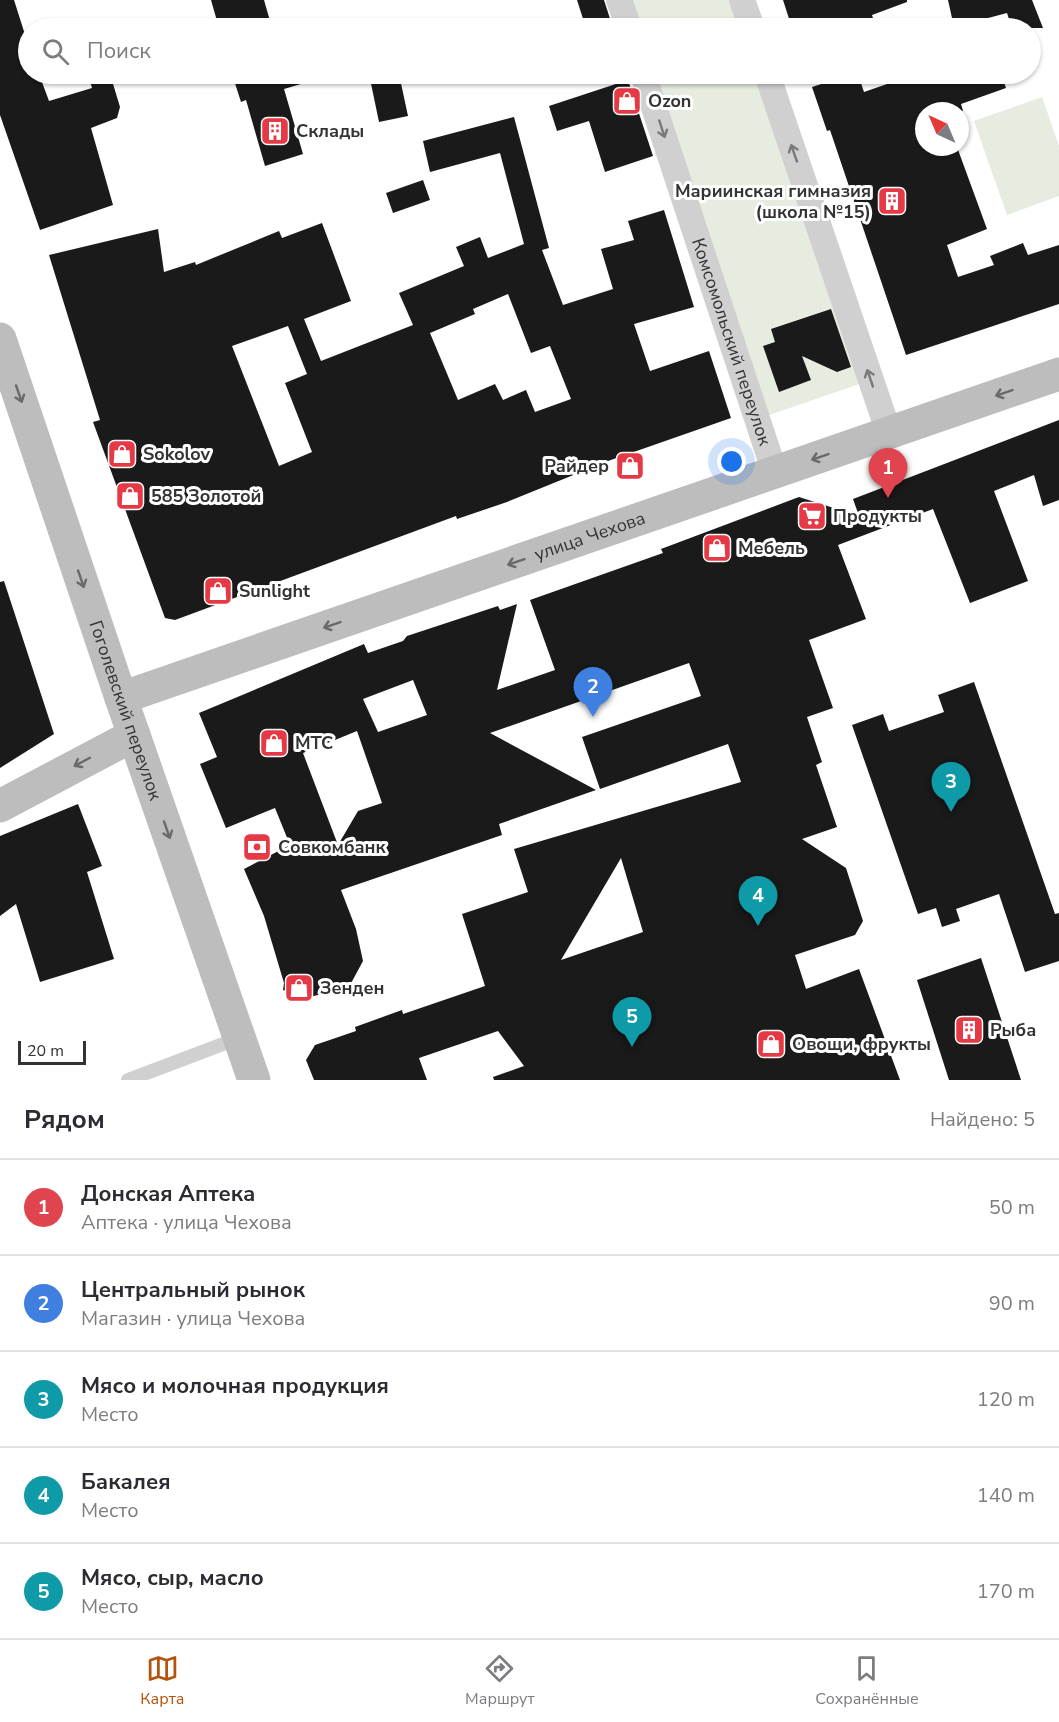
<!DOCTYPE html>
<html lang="ru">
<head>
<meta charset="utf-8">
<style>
	body { margin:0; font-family:"Nunito Sans",sans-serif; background:#f2f2f3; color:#2b2b33 }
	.compass { position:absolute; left:915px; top:102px; width:54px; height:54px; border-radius:50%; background:#fff; box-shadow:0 2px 4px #0004; rotate:316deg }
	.scale { position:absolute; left:18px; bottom:15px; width:68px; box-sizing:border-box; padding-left:6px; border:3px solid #333; border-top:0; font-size:16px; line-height:21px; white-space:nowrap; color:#333; -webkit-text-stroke:4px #fff; paint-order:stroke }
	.you { position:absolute; left:732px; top:462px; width:21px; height:21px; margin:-15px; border:4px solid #fff; border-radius:50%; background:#1a73e8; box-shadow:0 0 0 9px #1a73e833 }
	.badge { display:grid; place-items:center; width:39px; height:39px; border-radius:50%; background:#b45309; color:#fff; font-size:20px; font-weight:700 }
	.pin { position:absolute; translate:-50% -50px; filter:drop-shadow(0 2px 3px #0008) }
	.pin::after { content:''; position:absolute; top:32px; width:21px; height:18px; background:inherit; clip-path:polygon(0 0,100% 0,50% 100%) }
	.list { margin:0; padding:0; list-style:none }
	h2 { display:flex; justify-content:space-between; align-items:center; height:78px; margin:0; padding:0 24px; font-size:26px }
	h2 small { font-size:20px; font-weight:400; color:#7c7c81 }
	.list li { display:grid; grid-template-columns:39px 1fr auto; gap:18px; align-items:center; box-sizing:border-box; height:96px; padding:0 24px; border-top:2px solid #e1e1e2 }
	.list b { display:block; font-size:22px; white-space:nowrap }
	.list p { margin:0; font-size:20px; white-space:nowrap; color:#7c7c81 }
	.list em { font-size:20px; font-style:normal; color:#7c7c81 }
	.icon { flex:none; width:33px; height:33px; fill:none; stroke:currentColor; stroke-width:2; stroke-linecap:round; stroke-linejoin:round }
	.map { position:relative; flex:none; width:1059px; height:1080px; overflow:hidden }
	.search { position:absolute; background:#fff; box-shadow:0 2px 4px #0004; left:18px; right:18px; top:18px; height:66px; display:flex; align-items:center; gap:15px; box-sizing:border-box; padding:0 21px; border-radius:33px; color:#7c7c81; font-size:22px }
	.sheet { height:558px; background:#fff }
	nav { display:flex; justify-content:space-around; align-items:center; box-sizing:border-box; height:84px; border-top:2px solid #e1e1e2; background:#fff; font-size:16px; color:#7c7c81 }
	nav a { display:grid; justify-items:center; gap:3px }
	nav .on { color:#b45309 }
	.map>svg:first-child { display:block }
</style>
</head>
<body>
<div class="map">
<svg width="1059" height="1080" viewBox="0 0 1059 1080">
	<rect width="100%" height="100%" fill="#fff"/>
	<g fill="#e6ecdf">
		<polygon points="619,0 742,0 752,28 629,28"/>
		<polygon points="643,74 767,74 871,380 758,419"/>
		<polygon points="1042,97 1059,146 1059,196 1007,215 974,121"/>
	</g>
	<g fill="#1a1a1a" fill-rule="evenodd">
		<polygon points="0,0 14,0 28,44 28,74 39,74 49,101 92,88 88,74 110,74 120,107 117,118 91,128 113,205 40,230 0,115"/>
		<polygon points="211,0 264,0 272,28 219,28"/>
		<polygon points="577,0 604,0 613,28 586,28"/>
		<polygon points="783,0 907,0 907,2 872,15 876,28 792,28"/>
		<polygon points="948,0 1032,0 1043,28 1012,28 1007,13 954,27"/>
		<polygon points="232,74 320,74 321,78 284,89 303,154 265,166 246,100 241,102"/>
		<polygon points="369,74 399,74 408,116 379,122"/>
		<polygon points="852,74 858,74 864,92 916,74 1001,74 1006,88 961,104 963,111 924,111 924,147 957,147 987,229 947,245 958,277 994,265 990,256 1023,243 1028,255 1059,245 1059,304 906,355 830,130 827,131 812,87"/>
		<polygon points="628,80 653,156 605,172 589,121 557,131 549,106"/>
		<path d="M514 117 549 248 542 250 563 305 613 289 601 249 634 240 628 221 664 210 694 307 634 324 650 371 709 351 731 418 608 461 507 502 457 519 456 516 175 620 165 618 93 422 100 420 49 255 158 229 164 272 195 262 196 265 279 231 282 238 322 223 351 301 304 319 321 361 413 325 399 293 464 266 456 247 480 237 488 258 524 244 500 153 430 172 423 141ZM508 294 531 353 550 346 571 399 535 412 526 390 503 400 495 384 458 400 430 333 475 314 473 309ZM288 326 307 374 285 383 312 452 279 466 232 346Z"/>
		<polygon points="423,180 430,200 393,213 386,193"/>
		<polygon points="831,309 851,367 837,372 802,356 811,380 779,392 763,346 775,342 771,329"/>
		<path d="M1059 420V500L1043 506 1034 475 994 491 1028 581 970 603 933 509 838 545 866 619 809 640 833 708 807 717 822 762 816 765 837 827 802 839 846 868 863 921 855 935 795 955 806 989 859 969 900 1080H494L493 1077 524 1066 498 1031 419 1058 427 1080H314L306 1060 315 1045 356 1031 355 1027 402 1010 403 1014 485 986 462 914 528 892 514 849 741 782 728 744 600 789 582 737 701 696 689 663 490 733 596 790 499 824 502 835 341 890 356 929 363 961 349 987 306 998 283 990 284 983 264 916 244 869 290 845 275 808 226 828 200 764 217 757 199 713 364 644 368 653 403 641 407 636 498 606 500 610 517 604 497 690 555 670 530 600 663 553 661 549 799 497 859 516 853 499ZM413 680 427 715 378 732 363 699ZM357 731 382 803 358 811 338 845 303 753ZM621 858 643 932 561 960Z"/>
		<polygon points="4,581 54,734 0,768 0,582"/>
		<polygon points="974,682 1055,914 1059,913 1059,961 1025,972 999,894 956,909 960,921 942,927 936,908 918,914 852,725 883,714 889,731 944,712 938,695"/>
		<polygon points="78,804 102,866 87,872 114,959 40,982 16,904 0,916 0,836"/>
		<polygon points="981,958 1021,1080 949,1080 917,980"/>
	</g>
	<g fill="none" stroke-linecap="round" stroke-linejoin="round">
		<polyline stroke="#d0d0d0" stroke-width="14" points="128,1080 239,1038"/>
		<g stroke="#d0d0d0" stroke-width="26">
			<polyline points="619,0 629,28"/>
			<polyline points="742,0 752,28"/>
			<path id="s1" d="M643 74 775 473"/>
			<polyline points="767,74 889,433"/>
		</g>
		<g stroke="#bdbdbd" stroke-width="33">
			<path id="s2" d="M0 339 121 698 254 1080"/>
			<path id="s3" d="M121 698 1059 374"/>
			<polyline points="0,806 134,735"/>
		</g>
	</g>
	<defs><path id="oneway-shaft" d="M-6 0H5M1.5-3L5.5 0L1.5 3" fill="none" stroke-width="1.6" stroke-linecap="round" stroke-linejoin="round" transform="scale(1.5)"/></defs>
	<g stroke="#7a7a7a">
		<use href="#oneway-shaft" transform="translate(662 129) rotate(72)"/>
		<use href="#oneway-shaft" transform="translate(794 153) rotate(-109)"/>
		<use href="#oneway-shaft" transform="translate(870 378) rotate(-109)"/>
	</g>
	<g stroke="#6a6a6a">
		<use href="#oneway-shaft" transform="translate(1004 393) rotate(161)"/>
		<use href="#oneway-shaft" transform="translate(19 394) rotate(71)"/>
		<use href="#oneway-shaft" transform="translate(820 457) rotate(161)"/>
		<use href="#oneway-shaft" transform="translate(516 562) rotate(161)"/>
		<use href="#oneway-shaft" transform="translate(81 579) rotate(71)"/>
		<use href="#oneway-shaft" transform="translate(332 625) rotate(161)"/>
		<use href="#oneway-shaft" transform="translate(82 762) rotate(152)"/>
		<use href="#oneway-shaft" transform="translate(167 830) rotate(71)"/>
	</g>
	<defs>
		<g id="shop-square" transform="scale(1.5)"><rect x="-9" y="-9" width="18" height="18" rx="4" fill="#e63946" stroke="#fff"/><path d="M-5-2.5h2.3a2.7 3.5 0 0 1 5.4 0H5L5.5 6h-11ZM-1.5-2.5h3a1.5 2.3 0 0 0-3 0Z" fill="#fff"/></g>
		<g id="building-square" transform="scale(1.5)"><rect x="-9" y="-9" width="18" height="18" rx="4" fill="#e63946" stroke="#fff"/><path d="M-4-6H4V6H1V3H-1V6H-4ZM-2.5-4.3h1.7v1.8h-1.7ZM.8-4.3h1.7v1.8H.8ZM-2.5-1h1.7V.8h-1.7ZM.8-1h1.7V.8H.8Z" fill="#fff"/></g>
		<g id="supermarket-square" transform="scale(1.5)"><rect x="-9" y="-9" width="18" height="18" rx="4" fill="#e63946" stroke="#fff"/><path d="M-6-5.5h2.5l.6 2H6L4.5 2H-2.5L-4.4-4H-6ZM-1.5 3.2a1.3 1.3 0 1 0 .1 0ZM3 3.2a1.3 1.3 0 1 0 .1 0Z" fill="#fff"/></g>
		<g id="bank-square" transform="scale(1.5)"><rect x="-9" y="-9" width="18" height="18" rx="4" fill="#e63946" stroke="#fff"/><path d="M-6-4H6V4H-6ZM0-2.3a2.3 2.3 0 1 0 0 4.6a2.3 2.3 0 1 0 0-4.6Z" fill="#fff"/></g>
	</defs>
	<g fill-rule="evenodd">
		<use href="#shop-square" x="627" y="101"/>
		<use href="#building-square" x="275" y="131"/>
		<use href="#building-square" x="892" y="201"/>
		<use href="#shop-square" x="122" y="454"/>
		<use href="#shop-square" x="630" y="466"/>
		<use href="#shop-square" x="130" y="496"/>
		<use href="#supermarket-square" x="812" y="516"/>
		<use href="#shop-square" x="717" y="548"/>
		<use href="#shop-square" x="218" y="591"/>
		<use href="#shop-square" x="274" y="743"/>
		<use href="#bank-square" x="257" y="847"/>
		<use href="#shop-square" x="299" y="988"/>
		<use href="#building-square" x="969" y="1030"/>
		<use href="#shop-square" x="771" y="1044"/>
	</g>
	<g text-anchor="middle" stroke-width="6" stroke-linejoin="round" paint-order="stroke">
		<g font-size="18" font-weight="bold" fill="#333" stroke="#fff" text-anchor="start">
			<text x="648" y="107">Ozon</text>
			<text x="296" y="137">Склады</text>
			<text x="871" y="197" text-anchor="end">Мариинская гимназия<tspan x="871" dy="21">(школа №15)</tspan></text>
			<text x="143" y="460">Sokolov</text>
			<text x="609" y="472" text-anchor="end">Райдер</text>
			<text x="151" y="502">585 Золотой</text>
			<text x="833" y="522">Продукты</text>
			<text x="738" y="554">Мебель</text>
			<text x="239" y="597">Sunlight</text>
			<text x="295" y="749">МТС</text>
			<text x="278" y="853">Совкомбанк</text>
			<text x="320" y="994">Зенден</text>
			<text x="990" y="1036">Рыба</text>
			<text x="792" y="1050">Овощи, фрукты</text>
		</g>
		<g font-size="18" fill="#333" stroke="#fff">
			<text dy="6" stroke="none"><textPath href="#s1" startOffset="282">Комсомольский переулок</textPath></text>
			<text dy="6" stroke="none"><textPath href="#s3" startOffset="496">улица Чехова</textPath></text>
			<text dy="6" stroke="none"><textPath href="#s2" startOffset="392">Гоголевский переулок</textPath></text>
		</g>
	</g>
</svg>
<svg class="compass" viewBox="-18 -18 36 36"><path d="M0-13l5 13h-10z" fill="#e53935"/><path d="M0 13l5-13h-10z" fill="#7c7c81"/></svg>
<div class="scale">20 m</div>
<div class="you"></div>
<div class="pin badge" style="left:888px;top:498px;background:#e0444e">1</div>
<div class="pin badge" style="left:593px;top:717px;background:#3f7fe0">2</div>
<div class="pin badge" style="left:951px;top:812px;background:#0f9aa8">3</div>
<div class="pin badge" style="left:758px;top:926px;background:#0f9aa8">4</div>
<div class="pin badge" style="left:632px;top:1047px;background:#0f9aa8">5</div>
<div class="search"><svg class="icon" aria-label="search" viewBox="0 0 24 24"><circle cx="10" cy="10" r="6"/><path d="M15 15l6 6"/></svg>Поиск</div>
</div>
<section class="sheet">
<h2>Рядом<small>Найдено: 5</small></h2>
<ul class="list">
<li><span class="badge" style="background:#e0444e">1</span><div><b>Донская Аптека</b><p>Аптека · улица Чехова</p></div><em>50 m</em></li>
<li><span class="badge" style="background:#3f7fe0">2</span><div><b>Центральный рынок</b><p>Магазин · улица Чехова</p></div><em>90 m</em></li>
<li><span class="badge" style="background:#0f9aa8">3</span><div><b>Мясо и молочная продукция</b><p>Место</p></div><em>120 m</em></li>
<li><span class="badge" style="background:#0f9aa8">4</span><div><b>Бакалея</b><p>Место</p></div><em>140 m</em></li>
<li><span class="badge" style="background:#0f9aa8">5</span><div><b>Мясо, сыр, масло</b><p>Место</p></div><em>170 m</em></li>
</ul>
</section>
<nav>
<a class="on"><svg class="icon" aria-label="map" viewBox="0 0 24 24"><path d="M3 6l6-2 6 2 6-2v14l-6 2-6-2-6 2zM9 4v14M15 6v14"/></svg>Карта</a>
<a><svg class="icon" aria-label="directions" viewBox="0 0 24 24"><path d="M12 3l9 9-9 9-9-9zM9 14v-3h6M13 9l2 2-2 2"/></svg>Маршрут</a>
<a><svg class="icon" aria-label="saved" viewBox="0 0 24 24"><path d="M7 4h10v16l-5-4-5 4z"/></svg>Сохранённые</a>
</nav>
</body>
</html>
